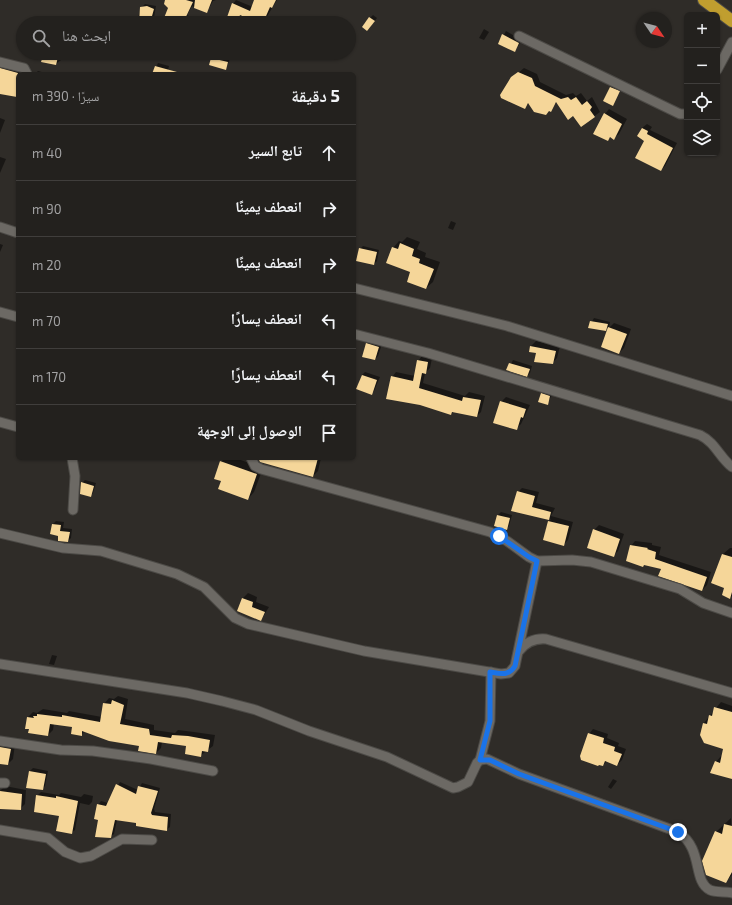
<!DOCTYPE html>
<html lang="ar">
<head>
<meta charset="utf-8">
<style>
	body { margin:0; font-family:"Exo 2","Noto Naskh Arabic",sans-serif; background:#2f2e2b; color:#f1f3f6; direction:rtl }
	.controls { position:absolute; right:12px; top:12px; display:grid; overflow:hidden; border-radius:6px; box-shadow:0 1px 3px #0004 }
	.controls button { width:36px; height:36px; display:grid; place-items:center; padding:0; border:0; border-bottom:1px solid #403e3c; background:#23211e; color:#f1f3f6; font:20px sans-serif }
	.compass { position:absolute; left:636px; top:12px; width:36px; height:36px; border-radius:50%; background:#23211e; box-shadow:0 1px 3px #0004; rotate:125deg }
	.stop { position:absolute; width:12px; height:12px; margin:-9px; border:3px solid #1a73e8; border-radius:50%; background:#fff }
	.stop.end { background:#1a73e8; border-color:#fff; box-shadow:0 1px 4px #0008 }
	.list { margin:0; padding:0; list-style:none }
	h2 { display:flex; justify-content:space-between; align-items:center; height:52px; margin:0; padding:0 16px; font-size:17px }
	h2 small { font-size:13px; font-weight:400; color:#a3a3a4 }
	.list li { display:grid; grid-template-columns:26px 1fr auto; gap:12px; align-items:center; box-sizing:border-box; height:56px; padding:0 16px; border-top:1px solid #403e3c }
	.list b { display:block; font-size:15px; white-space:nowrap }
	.list em { font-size:13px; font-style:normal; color:#a3a3a4 }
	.icon { flex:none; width:22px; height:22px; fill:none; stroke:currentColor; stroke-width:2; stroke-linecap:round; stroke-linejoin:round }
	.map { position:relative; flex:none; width:732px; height:905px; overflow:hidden; direction:ltr }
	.search { position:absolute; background:#23211e; box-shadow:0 1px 3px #0004; left:16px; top:16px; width:340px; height:44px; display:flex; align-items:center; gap:10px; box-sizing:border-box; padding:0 14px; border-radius:22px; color:#a3a3a4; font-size:15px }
	.panel { position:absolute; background:#23211e; box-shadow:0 1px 3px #0004; left:16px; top:72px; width:340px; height:388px; border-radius:6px; direction:rtl }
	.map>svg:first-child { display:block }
</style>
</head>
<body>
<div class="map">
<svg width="732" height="905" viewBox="0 0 732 905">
	<rect width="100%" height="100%" fill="#2f2c28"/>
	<g fill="#0007">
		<polygon points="166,0 216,0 213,1 207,12 192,6 187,15 193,18 191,23 163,23 169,8"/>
		<polygon points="236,0 253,7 255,0 277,0 263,23 233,4"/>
		<polygon points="145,4 156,6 153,23 133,23 137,21 141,8"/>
		<polygon points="232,15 244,23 226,23"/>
		<polygon points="373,15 377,18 370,27 370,18"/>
		<polygon points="484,29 489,32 484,40 479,38"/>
		<polygon points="506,31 522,40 515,51 499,44"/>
		<polygon points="45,53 62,53 61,60 56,64"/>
		<polygon points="215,55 230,59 226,68 211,65"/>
		<polygon points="0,63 29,74 18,74 18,94 16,96 0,93"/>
		<polygon points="158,63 169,66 167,74 153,74"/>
		<polygon points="524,68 537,74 540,82 566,95 573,93 576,96 581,93 587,101 592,97 600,112 581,126 573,115 557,102 550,110 529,103 524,108 512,78"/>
		<polygon points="38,71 49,74 35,74"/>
		<polygon points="614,84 622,88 612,104 611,87"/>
		<polygon points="609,109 627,119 619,134 614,138 611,137 607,140 605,114"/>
		<polygon points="0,118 5,120 0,133"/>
		<polygon points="647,124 652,127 650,130 677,143 665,166 661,170 646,140 642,128"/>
		<polygon points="0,157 6,159 0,173"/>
		<polygon points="451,221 456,223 453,230 448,228"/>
		<polygon points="407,237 420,242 417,249 426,253 425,257 440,262 433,282 426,288 393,248 399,241 402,242"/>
		<polygon points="0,244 3,245 0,252"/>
		<polygon points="363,246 379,250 377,261 374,264 360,249"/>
		<polygon points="594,318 610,322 609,327 606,330 589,327"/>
		<polygon points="614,323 631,329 624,348 619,353 609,328"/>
		<polygon points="370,341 382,344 378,356 375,359 367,344"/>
		<polygon points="536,341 560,346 557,358 552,363 537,352 530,351 531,346"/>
		<polygon points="422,356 432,358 430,368 425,373 423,383 465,396 469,392 485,396 481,412 477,416 454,411 451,414 392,377 396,372 415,376 418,361"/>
		<polygon points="513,360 532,366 530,373 527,376 508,370"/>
		<polygon points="365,372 380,377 374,391 371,394 362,375"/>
		<polygon points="545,391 553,393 547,404 542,394"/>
		<polygon points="506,397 530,405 521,424 516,429 501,402"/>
		<polygon points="225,458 235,458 263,468 254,492 248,499 223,481 221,462"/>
		<polygon points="304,458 321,458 318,471 313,476"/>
		<polygon points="85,480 96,483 93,493 90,496 82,483"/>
		<polygon points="522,488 539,492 536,503 555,508 551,516 573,522 568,540 563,545 549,521 551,519 513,510 518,492"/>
		<polygon points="501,512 512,515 509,526 506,529 495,525 498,515"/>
		<polygon points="56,521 64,522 63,528 72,529 71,538 68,541 59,535 52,534 53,524"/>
		<polygon points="599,525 624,534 618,551 613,556 594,530"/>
		<polygon points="635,541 652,543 652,545 661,547 659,555 711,572 707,585 702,590 662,568 644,564 631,546"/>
		<polygon points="730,548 732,548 732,596 730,598 726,588 713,583 723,554"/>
		<polygon points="248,593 257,597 256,602 269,607 261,620 238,610 243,598"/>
		<polygon points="52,655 57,656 54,665 49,664"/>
		<polygon points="118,696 128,699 125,719 154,725 154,730 175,733 178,730 194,732 215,735 213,746 200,756 187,745 162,742 161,748 156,753 140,745 85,731 81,735 73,726 54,723 53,730 48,735 30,728 28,717 33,712 37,713 43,709 67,713 69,711 102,717 104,704 109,698 114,699"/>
		<polygon points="721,702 732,706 732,779 712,772 716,762 721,756 722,757 725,748 701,735 704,723"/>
		<polygon points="593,729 608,734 607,738 619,743 618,746 626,749 622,760 617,765 607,761 603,765 589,734"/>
		<polygon points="0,740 15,744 13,759 8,764 0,763"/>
		<polygon points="33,768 48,771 45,786 42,789 30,771"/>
		<polygon points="613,779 617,781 611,789 608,787"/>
		<polygon points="120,782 138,790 142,783 160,788 154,809 155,812 171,814 170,827 166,830 137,822 117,820 114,834 110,837 99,819 98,805 101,801 108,803"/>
		<polygon points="5,786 26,790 25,804 20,809 0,808 0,791"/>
		<polygon points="41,792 59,795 61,793 81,797 84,794 93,796 92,802 89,805 80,803 75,830 71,833 60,815 37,796"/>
		<polygon points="731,818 732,875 725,882 716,832"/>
	</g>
	<g fill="#f5d699">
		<polygon points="165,0 186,0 193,2 183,23 162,23 168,8 164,4"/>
		<polygon points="195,0 212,0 207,13 194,8"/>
		<polygon points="254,0 276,0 272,8 270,7 263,23 259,23 240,15 237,23 225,23 232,3 250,11"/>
		<polygon points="147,6 154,9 150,23 139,23 140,7"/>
		<polygon points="369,17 375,21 367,31 362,27"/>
		<polygon points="502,34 519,43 515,52 498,44"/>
		<polygon points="44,53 59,53 56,65 41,62"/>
		<polygon points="211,58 228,62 226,70 209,65"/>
		<polygon points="155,66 177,72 176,74 152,74"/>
		<polygon points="0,68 18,73 17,97 0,94"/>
		<polygon points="518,72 532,78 535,86 561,99 568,97 571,100 576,97 582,105 587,101 592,107 590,110 595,117 581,127 573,116 568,120 556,102 551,112 549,111 546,115 534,112 528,103 525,109 501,98 500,95 511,77"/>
		<polygon points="610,87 620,91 613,106 603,101"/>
		<polygon points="604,113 622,124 614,140 610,137 608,141 593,134"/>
		<polygon points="642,128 648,131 647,134 673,148 661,171 635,158 644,141 637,136"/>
		<polygon points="400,243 414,249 412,256 420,259 419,263 434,269 426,289 407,282 410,272 386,263 392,247 398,249"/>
		<polygon points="359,248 377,252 374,265 356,261"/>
		<polygon points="590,321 608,324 606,331 588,328"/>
		<polygon points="608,327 627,334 619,354 601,347"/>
		<polygon points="366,343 379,347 375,360 362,357"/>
		<polygon points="530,346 556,351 553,364 534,362 536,353 529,352"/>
		<polygon points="417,360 428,362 426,374 422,373 419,388 462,401 463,397 481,400 477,417 452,412 451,415 420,405 386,399 391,376 413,381"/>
		<polygon points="509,363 530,369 527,377 506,370"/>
		<polygon points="362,375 377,380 372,395 356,389"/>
		<polygon points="541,393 550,396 548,405 538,402"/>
		<polygon points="500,401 526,409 523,418 521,417 517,430 493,423"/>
		<polygon points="258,458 318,458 313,477 260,462"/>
		<polygon points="220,461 257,474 248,500 218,489 221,481 214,479"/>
		<polygon points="81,482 94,486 91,497 80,494"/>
		<polygon points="517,491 535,496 532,507 551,512 549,520 511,511"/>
		<polygon points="497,515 510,518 507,530 494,526"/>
		<polygon points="548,521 569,526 564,546 543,540"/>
		<polygon points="52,524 61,525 60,531 70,532 68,542 58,541 58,536 50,534"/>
		<polygon points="593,529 620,539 614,557 587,548"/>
		<polygon points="630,545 648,548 647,549 656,552 655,559 707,577 702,591 658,576 661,569 644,565 643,567 626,561"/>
		<polygon points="722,554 732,557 732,592 730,599 722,595 724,588 711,583"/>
		<polygon points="242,598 253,602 252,607 265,612 261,621 237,611"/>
		<polygon points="112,700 124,705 120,724 149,729 150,735 171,738 172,735 188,736 210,740 208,752 202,751 201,757 185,754 186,746 158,742 156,754 138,751 139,746 109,741 82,731 82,736 71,734 72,727 50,724 48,736 28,733 29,729 25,729 27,717 34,718 33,716 37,716 37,714 62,717 62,715 100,722 103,703 111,704"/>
		<polygon points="714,707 732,712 732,779 710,773 715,761 720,763 723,749 704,743 700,735 703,723 707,724 709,715 712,716"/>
		<polygon points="588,733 604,738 603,743 615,747 614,751 622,754 617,766 605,761 603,766 599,765 598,766 581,760 580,756"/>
		<polygon points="0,747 11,749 8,765 0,764"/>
		<polygon points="29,771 46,774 43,790 26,788"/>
		<polygon points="116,784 136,794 138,786 158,791 151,813 152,815 168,817 167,831 136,826 136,823 115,820 111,838 95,837 98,820 94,819 97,804 106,806"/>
		<polygon points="0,791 22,794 21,810 0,809"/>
		<polygon points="36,795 56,798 56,796 78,801 72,834 56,831 59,816 34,812"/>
		<polygon points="724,824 732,826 732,872 726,883 706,875 702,861 715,831 722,834"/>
	</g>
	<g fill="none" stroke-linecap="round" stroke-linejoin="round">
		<g stroke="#4c4a46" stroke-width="11">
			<g id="minor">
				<polyline points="519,36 680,114 687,114"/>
				<polyline points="0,62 24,68 27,74"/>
				<polyline points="717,70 732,42"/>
				<polyline points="0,227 18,233"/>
				<polyline points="354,288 507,326 732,396"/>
				<polyline points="0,312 18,317"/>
				<path d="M354 334 428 353 700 435C716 443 719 457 732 467"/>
				<polyline points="0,422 18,427"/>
				<polyline points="72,458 75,476 73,510"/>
				<polyline points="251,458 255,466 261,469 490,532 507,541 529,557 537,561 572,560 591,562 680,589 703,603 732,613"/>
				<polyline points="0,533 63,548 101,551 177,574 204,587 235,618 248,624 364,651 501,674 509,673 515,666 537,561"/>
				<path d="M519 651C526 642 534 638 546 639L732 693"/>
				<path d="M0 664 187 693 222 701 256 710 309 731 387 757 453 788 458 787 468 782 477 763 480 760 487 759 519 774 678 832C704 849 692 881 710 890 717 893 725 891 732 893"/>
				<polyline points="0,741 61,750 93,751 151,759 213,771"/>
				<polyline points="480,760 490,721 491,672"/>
				<polyline points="0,783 5,783"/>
				<polyline points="0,830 48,838 65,852 80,858 91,856 122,839 152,840"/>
			</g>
		</g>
		<g stroke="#4c4a46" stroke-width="14">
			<polyline id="highway" points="704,0 732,21"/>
		</g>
		<use href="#minor" stroke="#6c6964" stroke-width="9"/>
		<use href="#highway" stroke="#c09e2f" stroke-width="12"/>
	</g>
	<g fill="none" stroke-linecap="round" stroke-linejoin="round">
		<path stroke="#1a73e8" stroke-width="5" d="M499 536 529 557 537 561 515 666C509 676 501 674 490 672V721L480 760H490L519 774 678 832"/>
	</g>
</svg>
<div class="controls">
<button>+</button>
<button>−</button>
<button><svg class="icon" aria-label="locate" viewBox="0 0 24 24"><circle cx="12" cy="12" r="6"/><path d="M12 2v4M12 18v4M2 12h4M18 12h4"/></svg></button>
<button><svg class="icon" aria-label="layers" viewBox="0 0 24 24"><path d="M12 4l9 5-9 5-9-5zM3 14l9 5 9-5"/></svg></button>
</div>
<svg class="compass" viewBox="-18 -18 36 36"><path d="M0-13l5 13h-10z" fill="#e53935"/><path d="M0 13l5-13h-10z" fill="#a3a3a4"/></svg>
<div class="stop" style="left:499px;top:536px"></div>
<div class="stop end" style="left:678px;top:832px"></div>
<div class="search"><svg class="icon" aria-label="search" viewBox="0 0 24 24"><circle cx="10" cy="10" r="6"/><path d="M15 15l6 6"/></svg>ابحث هنا</div>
<section class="panel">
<h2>5 دقيقة<small>سيرًا · 390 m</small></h2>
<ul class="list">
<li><svg class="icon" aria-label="ahead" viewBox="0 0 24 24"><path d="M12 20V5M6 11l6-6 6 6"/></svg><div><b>تابع السير</b></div><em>40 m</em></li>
<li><svg class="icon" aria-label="right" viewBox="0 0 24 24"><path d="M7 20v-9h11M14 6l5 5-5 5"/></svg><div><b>انعطف يمينًا</b></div><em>90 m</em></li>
<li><svg class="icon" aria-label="right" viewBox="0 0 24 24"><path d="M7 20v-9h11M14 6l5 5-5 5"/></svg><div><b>انعطف يمينًا</b></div><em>20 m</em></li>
<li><svg class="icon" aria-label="left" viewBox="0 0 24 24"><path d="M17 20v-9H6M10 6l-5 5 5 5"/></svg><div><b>انعطف يسارًا</b></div><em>70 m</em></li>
<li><svg class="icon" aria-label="left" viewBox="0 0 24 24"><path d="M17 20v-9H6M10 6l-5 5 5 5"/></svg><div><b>انعطف يسارًا</b></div><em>170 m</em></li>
<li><svg class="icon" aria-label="arrive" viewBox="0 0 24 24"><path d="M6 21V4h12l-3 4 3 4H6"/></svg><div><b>الوصول إلى الوجهة</b></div></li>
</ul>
</section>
</div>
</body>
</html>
